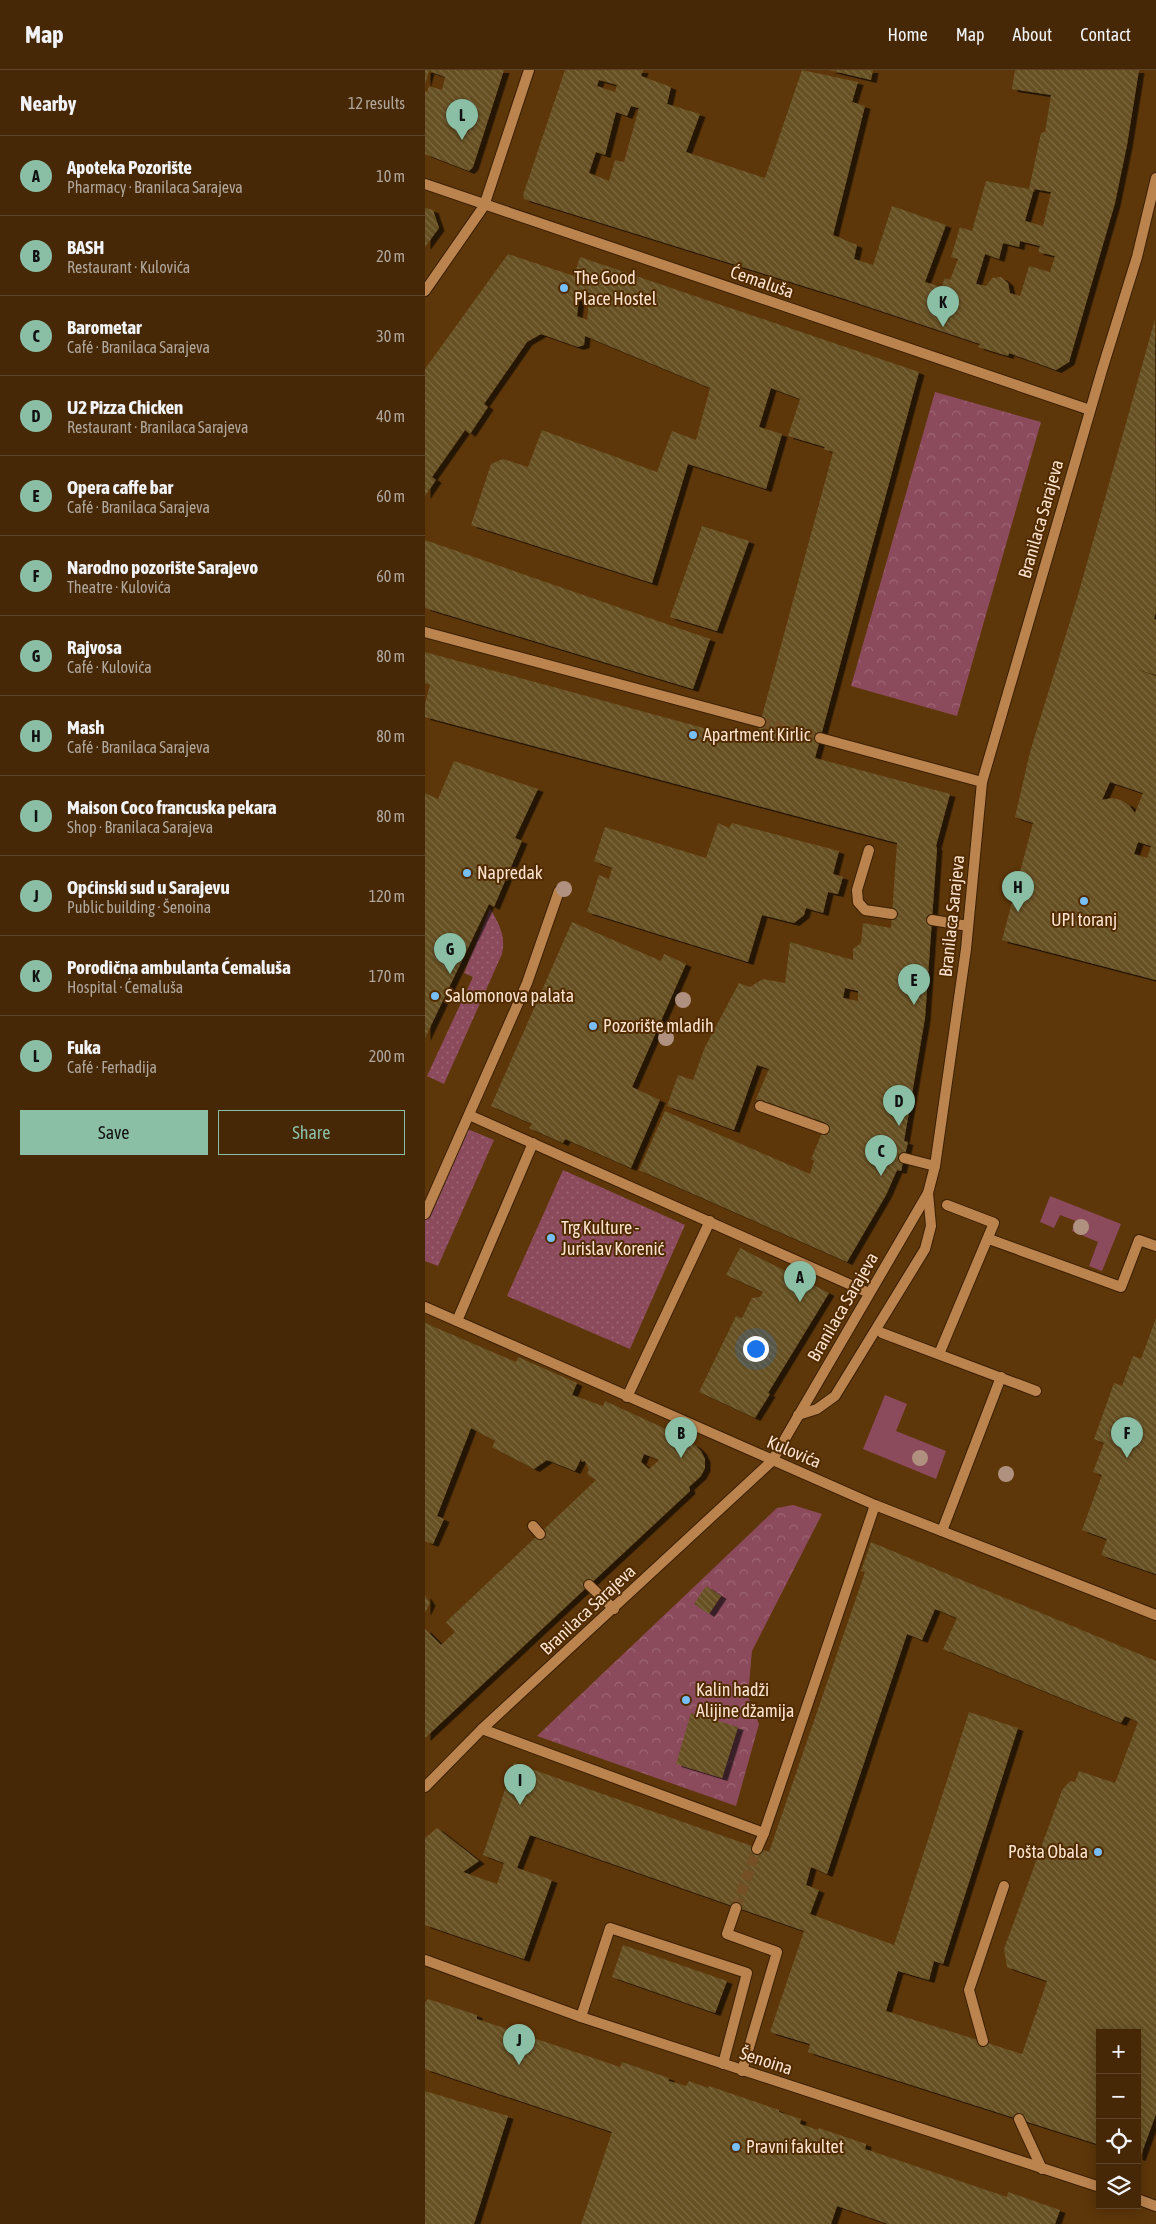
<!DOCTYPE html>
<html lang="en">
<head>
<meta charset="utf-8">
<style>
	body { margin:0; font-family:"Asap Condensed",sans-serif; background:#503415; color:#f1f3f6 }
	.controls { position:absolute; right:15px; bottom:15px; display:grid; overflow:hidden; border-radius:0px; box-shadow:0 2px 12px #0003 }
	.controls button { width:45px; height:45px; display:grid; place-items:center; padding:0; border:0; border-bottom:1px solid #5e4428; background:#462807; color:#f1f3f6; font:25px sans-serif }
	.you { position:absolute; left:330px; top:1278px; width:18px; height:18px; margin:-12px; border:4px solid #fff; border-radius:50%; background:#1a73e8; box-shadow:0 0 0 8px #1a73e833 }
	.badge { display:grid; place-items:center; width:32px; height:32px; border-radius:50%; background:#8abfa5; color:#111; font-size:16px; font-weight:700 }
	.pin { position:absolute; translate:-50% -41px; filter:drop-shadow(0 1px 2px #0008) }
	.pin::after { content:''; position:absolute; top:26px; width:18px; height:15px; background:inherit; clip-path:polygon(0 0,100% 0,50% 100%) }
	.list { margin:0; padding:0; list-style:none }
	h2 { display:flex; justify-content:space-between; align-items:center; height:65px; margin:0; padding:0 20px; font-size:21px }
	h2 small { font-size:16px; font-weight:400; color:#b0a69b }
	.list li { display:grid; grid-template-columns:32px 1fr auto; gap:15px; align-items:center; box-sizing:border-box; height:80px; padding:0 20px; border-top:1px solid #5e4428 }
	.list b { display:block; font-size:19px; white-space:nowrap }
	.list p { margin:0; font-size:16px; white-space:nowrap; color:#b0a69b }
	.list em { font-size:16px; font-style:normal; color:#b0a69b }
	.actions { display:flex; gap:10px; padding:15px 20px }
	.actions a { flex:1; padding:11px 0; border:1px solid #8abfa5; border-radius:0px; text-align:center; font-size:18px; color:#8abfa5 }
	.actions .main { background:#8abfa5; color:#111 }
	.icon { flex:none; width:28px; height:28px; fill:none; stroke:currentColor; stroke-width:2; stroke-linecap:round; stroke-linejoin:round }
	.map { position:relative; flex:none; width:731px; height:2154px; overflow:hidden }
	header { display:flex; align-items:center; gap:30px; box-sizing:border-box; height:70px; padding:0 25px; background:#462807; border-bottom:1px solid #5e4428 }
	header strong { font-size:24px }
	nav { display:flex; gap:28px; margin-inline-start:auto; font-size:18px }
	main { display:flex }
	aside { flex:1; background:#462807 }
	.map>svg:first-child { display:block }
</style>
</head>
<body>
<header>
<strong>Map</strong>
<nav><a>Home</a><a>Map</a><a>About</a><a>Contact</a></nav>
</header>
<main>
<aside>
<h2>Nearby<small>12 results</small></h2>
<ul class="list">
<li><span class="badge">A</span><div><b>Apoteka Pozorište</b><p>Pharmacy · Branilaca Sarajeva</p></div><em>10 m</em></li>
<li><span class="badge">B</span><div><b>BASH</b><p>Restaurant · Kulovića</p></div><em>20 m</em></li>
<li><span class="badge">C</span><div><b>Barometar</b><p>Café · Branilaca Sarajeva</p></div><em>30 m</em></li>
<li><span class="badge">D</span><div><b>U2 Pizza Chicken</b><p>Restaurant · Branilaca Sarajeva</p></div><em>40 m</em></li>
<li><span class="badge">E</span><div><b>Opera caffe bar</b><p>Café · Branilaca Sarajeva</p></div><em>60 m</em></li>
<li><span class="badge">F</span><div><b>Narodno pozorište Sarajevo</b><p>Theatre · Kulovića</p></div><em>60 m</em></li>
<li><span class="badge">G</span><div><b>Rajvosa</b><p>Café · Kulovića</p></div><em>80 m</em></li>
<li><span class="badge">H</span><div><b>Mash</b><p>Café · Branilaca Sarajeva</p></div><em>80 m</em></li>
<li><span class="badge">I</span><div><b>Maison Coco francuska pekara</b><p>Shop · Branilaca Sarajeva</p></div><em>80 m</em></li>
<li><span class="badge">J</span><div><b>Općinski sud u Sarajevu</b><p>Public building · Šenoina</p></div><em>120 m</em></li>
<li><span class="badge">K</span><div><b>Porodična ambulanta Ćemaluša</b><p>Hospital · Ćemaluša</p></div><em>170 m</em></li>
<li><span class="badge">L</span><div><b>Fuka</b><p>Café · Ferhadija</p></div><em>200 m</em></li>
</ul>
<div class="actions"><a class="main">Save</a><a>Share</a></div>
</aside>
<div class="map">
<svg width="731" height="2154" viewBox="0 0 731 2154">
	<defs>
		<pattern id="grass-dots" width="8" height="8" patternUnits="userSpaceOnUse" patternTransform="scale(1.25)"><rect width="8" height="8" fill="#8c4b5d"/><path d="M2 2h.1M6 6h.1" fill="none" stroke="#9d6573" stroke-width="1.8" stroke-linecap="round"/></pattern>
		<pattern id="park-crowns" width="20" height="18" patternUnits="userSpaceOnUse" patternTransform="scale(1.25)"><rect width="20" height="18" fill="#8c4b5d"/><path d="M2 6a3 3 0 1 1 6 0M12 15a3 3 0 1 1 6 0" fill="none" stroke="#9d6573"/></pattern>
		<pattern id="building-back-hatch" width="6" height="6" patternUnits="userSpaceOnUse" patternTransform="scale(1.25)"><rect width="6" height="6" fill="#665022"/><path d="M-1 5l2 2M0 0l6 6M5-1l2 2" fill="none" stroke="#7d6941"/></pattern>
		<filter id="shadow"><feDropShadow dx="5.5" dy="3" stdDeviation="0" flood-color="#0009"/></filter>
	</defs>
	<rect width="100%" height="100%" fill="#5d3609"/>
	<g fill="url(#grass-dots)">
		<path d="M65 838C74 854 81 865 77 884L19 1014 2 1006 48 907 39 903Z"/>
		<polygon points="38,1057 69,1070 13,1196 0,1191 0,1144"/>
		<polygon points="138,1100 260,1155 205,1279 82,1226"/>
	</g>
	<g fill="url(#park-crowns)">
		<polygon points="510,322 616,352 532,646 426,616"/>
		<polygon points="368,1435 397,1444 327,1581 323,1626 334,1654 311,1736 112,1666 352,1438"/>
	</g>
	<g fill="#8c4b5d">
		<polygon points="625,1126 696,1154 677,1201 664,1196 673,1172 647,1161 651,1151 635,1145 629,1158 615,1152"/>
		<polygon points="460,1325 482,1334 471,1361 521,1381 511,1409 438,1379"/>
	</g>
	<g fill="url(#building-back-hatch)" fill-rule="evenodd" filter="url(#shadow)">
		<polygon points="0,0 79,0 48,97 44,101 0,84 0,21 2,22 4,16 17,20 20,7 4,1 0,15"/>
		<path d="M140 0H218L216 6 246 17 242 34 275 44 261 82 340 108 377 0 433 12 427 32 440 36 408 165 432 175 429 189 448 195 467 136 521 155 500 212 516 217 520 208 525 210 533 189 526 187 535 157 547 161 561 111 604 119 616 63 620 62 626 25 587 19 590 0H714L702 75 690 133 644 292 631 300 584 283 583 286 553 277 555 274 417 228 99 129 98 125ZM174 10 192 15 190 22 172 16ZM206 36 214 38 199 92 190 90 184 111 164 103 171 82 180 85 191 42 202 46ZM609 119 626 122 618 156 600 151ZM595 171 615 176 613 182 630 186 625 202 604 196 595 226 585 223 583 213 576 207 567 208 561 216 551 214 560 184 574 189 578 173 594 177Z"/>
		<polygon points="404,0 448,0 446,10"/>
		<polygon points="0,138 8,140 14,158 0,177"/>
		<path d="M83 184 149 206 155 187 494 302 390 688 525 724 511 776 512 778 500 948 479 1071 483 1072 476 1101 472 1100 461 1125 422 1192 214 1100 240 1041 385 1104 389 1091 386 1089 401 1053 331 1029 344 999 332 995 309 1060 242 1036 253 1005 268 1010 280 977 314 913 325 917 338 909 360 913 365 872 428 890V879L436 873 438 853 466 858 472 773 0 647V634L5 615 0 613V582L330 672 408 382 399 379 400 377 363 366 375 329 346 318 334 357 357 364 341 419 263 394 227 513 46 455 66 394 78 389 103 397 117 360 232 402 247 361 271 370 285 318 160 266 159 275 153 277 116 264 102 272 59 334 63 337 45 364 40 360 7 407 11 410 0 426V299ZM155 221 165 223 162 250 152 246ZM420 918 433 921V931L418 928Z"/>
		<path d="M730 249 731 542 729 549 731 550V605L710 599 731 606V910L577 870 608 753 590 747 605 682 653 525ZM685 712 718 723 710 743 704 735 696 730 687 728 677 730ZM713 772 726 776 722 788 709 784Z"/>
		<polygon points="277,456 324,471 292,561 245,547"/>
		<polygon points="0,470 285,569 268,619 0,538"/>
		<polygon points="29,691 113,719 90,768 97,771 69,837 64,834 0,968 0,723 13,729"/>
		<polygon points="293,753 304,758 307,753 414,781 408,804 418,807 413,824 403,822 398,843 381,838 379,845 369,853 337,845 323,892 162,842 174,805 184,809 187,798 169,791 180,757 281,788"/>
		<polygon points="147,852 236,891 239,884 261,894 207,1017 235,1030 206,1098 140,1069 138,1073 104,1058 107,1054 66,1036"/>
		<polygon points="315,1178 404,1223 343,1323 345,1324 330,1348 274,1322 311,1246 317,1248 327,1228 335,1227 338,1222 301,1205"/>
		<polygon points="731,1248 731,1504 676,1485 682,1469 657,1460 677,1405 668,1402 679,1373 669,1369 689,1313 697,1316 708,1286 716,1289"/>
		<path d="M0 1253 91 1292 93 1287 152 1313 147 1325 178 1336 180 1331 254 1365 255 1368 270 1375 276 1381 280 1389V1398L276 1406 264 1417 265 1421 0 1668V1559L16 1575 30 1562 21 1552 171 1410 163 1405 162 1402 164 1401 160 1391 157 1392 156 1389 150 1401 122 1390 109 1399 67 1377 70 1371 46 1358 12 1446 19 1449 8 1474 0 1471ZM219 1384 234 1390 224 1399 216 1392Z"/>
		<path d="M446 1472 731 1591V2044L715 2088 712 2087V1963H675V2075L383 1982 385 1974 345 1962 379 1861 105 1765 92 1798 127 1810 99 1889 0 1855V1768L12 1758 54 1791 38 1802 72 1814 79 1793 58 1785 89 1693 344 1782 440 1502 436 1501ZM510 1539 532 1548 518 1579 696 1653 700 1646 713 1652 690 1713 654 1701 650 1712 645 1711 637 1720 579 1879 582 1897 622 1911 597 1984 461 1941 473 1901 504 1910 509 1891 518 1894 593 1658 544 1642 469 1875 385 1844 394 1820 381 1815 386 1797 402 1804 482 1564 497 1570Z"/>
		<polygon points="281,1516 296,1526 284,1544 269,1534"/>
		<polygon points="0,1525 5,1533 0,1543"/>
		<polygon points="266,1643 313,1657 297,1708 251,1694"/>
		<polygon points="198,1875 302,1911 290,1943 187,1907"/>
		<polygon points="3,1929 52,1945 52,1949 195,1997 197,1992 244,2008 244,2011 261,2016 264,2011 283,2018 284,2016 354,2040 354,2042 376,2049 375,2054 393,2060 394,2058 441,2074 440,2079 582,2127 583,2122 635,2140 630,2154 463,2154 412,2136 406,2154 156,2154 187,2062 0,1999 0,1932"/>
		<polygon points="0,2021 83,2046 49,2154 0,2154"/>
	</g>
	<g fill="none" stroke-linecap="round" stroke-linejoin="round">
		<g stroke="#755026" stroke-width="10" stroke-dasharray="10 5" stroke-linecap="butt">
			<polyline points="335,652 395,668"/>
			<polyline points="311,1838 332,1779"/>
		</g>
		<g stroke="#3b2002" stroke-width="12">
			<g id="service">
				<polyline points="395,668 557,712"/>
				<polyline points="444,780 432,820 433,832 440,840 467,844"/>
				<polyline points="507,850 543,856"/>
				<polyline points="335,1036 399,1059"/>
				<polyline points="479,1088 510,1096"/>
				<polyline points="0,1144 102,913 134,821"/>
				<polyline points="373,1345 392,1339 410,1326 500,1179 506,1156 503,1123"/>
				<polyline points="108,1456 115,1464"/>
				<polyline points="164,1515 189,1539"/>
				<polyline points="156,1947 185,1858 322,1903 298,1994"/>
				<polyline points="558,1971 544,1920 579,1816"/>
				<polyline points="594,2049 617,2099"/>
			</g>
		</g>
		<g stroke="#3b2002" stroke-width="12">
			<g id="pedestrian">
				<polyline points="0,221 59,136 104,0"/>
				<polyline points="0,562 335,652"/>
				<polyline points="44,1045 444,1223"/>
				<polyline points="564,1169 696,1217 714,1170 731,1176"/>
				<polyline points="32,1251 108,1073"/>
				<polyline points="457,1263 611,1321"/>
				<polyline points="514,1284 569,1153 522,1135"/>
				<polyline points="202,1327 285,1151"/>
				<polyline points="517,1461 576,1307"/>
				<polyline points="57,1659 339,1763"/>
				<polyline points="332,1779 339,1763 450,1435"/>
				<polyline points="311,1838 302,1864 352,1882 317,2001"/>
			</g>
		</g>
		<g stroke="#3b2002" stroke-width="12">
			<g id="minor">
				<polyline points="0,114 665,340"/>
				<polyline points="0,1237 450,1435 731,1545"/>
				<polyline points="0,1717 57,1659 347,1391 503,1123 510,1096 541,879 557,712 677,300 712,187 731,108"/>
				<polyline points="0,1890 156,1947 675,2117"/>
				<polyline points="712,2129 731,2136"/>
			</g>
		</g>
		<use href="#service" stroke="#bb844f" stroke-width="10"/>
		<use href="#pedestrian" stroke="#bb844f" stroke-width="10"/>
		<use href="#minor" stroke="#bb844f" stroke-width="10"/>
	</g>
	<g fill="#b0917f">
		<circle cx="139" cy="819" r="8"/>
		<circle cx="258" cy="930" r="8"/>
		<circle cx="241" cy="968" r="8"/>
		<circle cx="656" cy="1157" r="8"/>
		<circle cx="495" cy="1388" r="8"/>
		<circle cx="581" cy="1404" r="8"/>
	</g>
	<g fill="#78bff7" stroke="#512b00" stroke-width="2">
		<circle cx="139" cy="218" r="5"/>
		<circle cx="268" cy="665" r="5"/>
		<circle cx="42" cy="803" r="5"/>
		<circle cx="659" cy="831" r="5"/>
		<circle cx="10" cy="926" r="5"/>
		<circle cx="168" cy="956" r="5"/>
		<circle cx="126" cy="1168" r="5"/>
		<circle cx="261" cy="1630" r="5"/>
		<circle cx="673" cy="1782" r="5"/>
		<circle cx="311" cy="2077" r="5"/>
	</g>
	<g text-anchor="middle" stroke-width="4" stroke-linejoin="round" paint-order="stroke">
		<g font-size="18" fill="#fbe2cd" stroke="#512b00" text-anchor="start">
			<text x="149" y="214">The Good<tspan x="149" dy="21">Place Hostel</tspan></text>
			<text x="278" y="671">Apartment Kirlic</text>
			<text x="52" y="809">Napredak</text>
			<text x="659" y="856" text-anchor="middle">UPI toranj</text>
			<text x="20" y="932">Salomonova palata</text>
			<text x="178" y="962">Pozorište mladih</text>
			<text x="136" y="1164">Trg Kulture -<tspan x="136" dy="21">Jurislav Korenić</tspan></text>
			<text x="271" y="1626">Kalin hadži<tspan x="271" dy="21">Alijine džamija</tspan></text>
			<text x="663" y="1788" text-anchor="end">Pošta Obala</text>
			<text x="321" y="2083">Pravni fakultet</text>
		</g>
		<g font-size="18" fill="#fbe2cd" stroke="#512b00">
			<text transform="translate(337 212) rotate(19)" y="6">Ćemaluša</text>
			<text transform="translate(616 449) rotate(-74)" y="6">Branilaca Sarajeva</text>
			<text transform="translate(527 846) rotate(-84)" y="6">Branilaca Sarajeva</text>
			<text transform="translate(418 1237) rotate(-60)" y="6">Branilaca Sarajeva</text>
			<text transform="translate(369 1382) rotate(23)" y="6">Kulovića</text>
			<text transform="translate(163 1540) rotate(-43)" y="6">Branilaca Sarajeva</text>
			<text transform="translate(341 1991) rotate(18)" y="6">Šenoina</text>
		</g>
	</g>
</svg>
<div class="controls">
<button>+</button>
<button>−</button>
<button><svg class="icon" aria-label="locate" viewBox="0 0 24 24"><circle cx="12" cy="12" r="6"/><path d="M12 2v4M12 18v4M2 12h4M18 12h4"/></svg></button>
<button><svg class="icon" aria-label="layers" viewBox="0 0 24 24"><path d="M12 4l9 5-9 5-9-5zM3 14l9 5 9-5"/></svg></button>
</div>
<div class="you"></div>
<div class="pin badge" style="left:375px;top:1232px">A</div>
<div class="pin badge" style="left:256px;top:1388px">B</div>
<div class="pin badge" style="left:456px;top:1106px">C</div>
<div class="pin badge" style="left:474px;top:1056px">D</div>
<div class="pin badge" style="left:489px;top:935px">E</div>
<div class="pin badge" style="left:702px;top:1388px">F</div>
<div class="pin badge" style="left:25px;top:904px">G</div>
<div class="pin badge" style="left:593px;top:842px">H</div>
<div class="pin badge" style="left:95px;top:1735px">I</div>
<div class="pin badge" style="left:94px;top:1995px">J</div>
<div class="pin badge" style="left:518px;top:257px">K</div>
<div class="pin badge" style="left:37px;top:70px">L</div>
</div>
</main>
</body>
</html>
